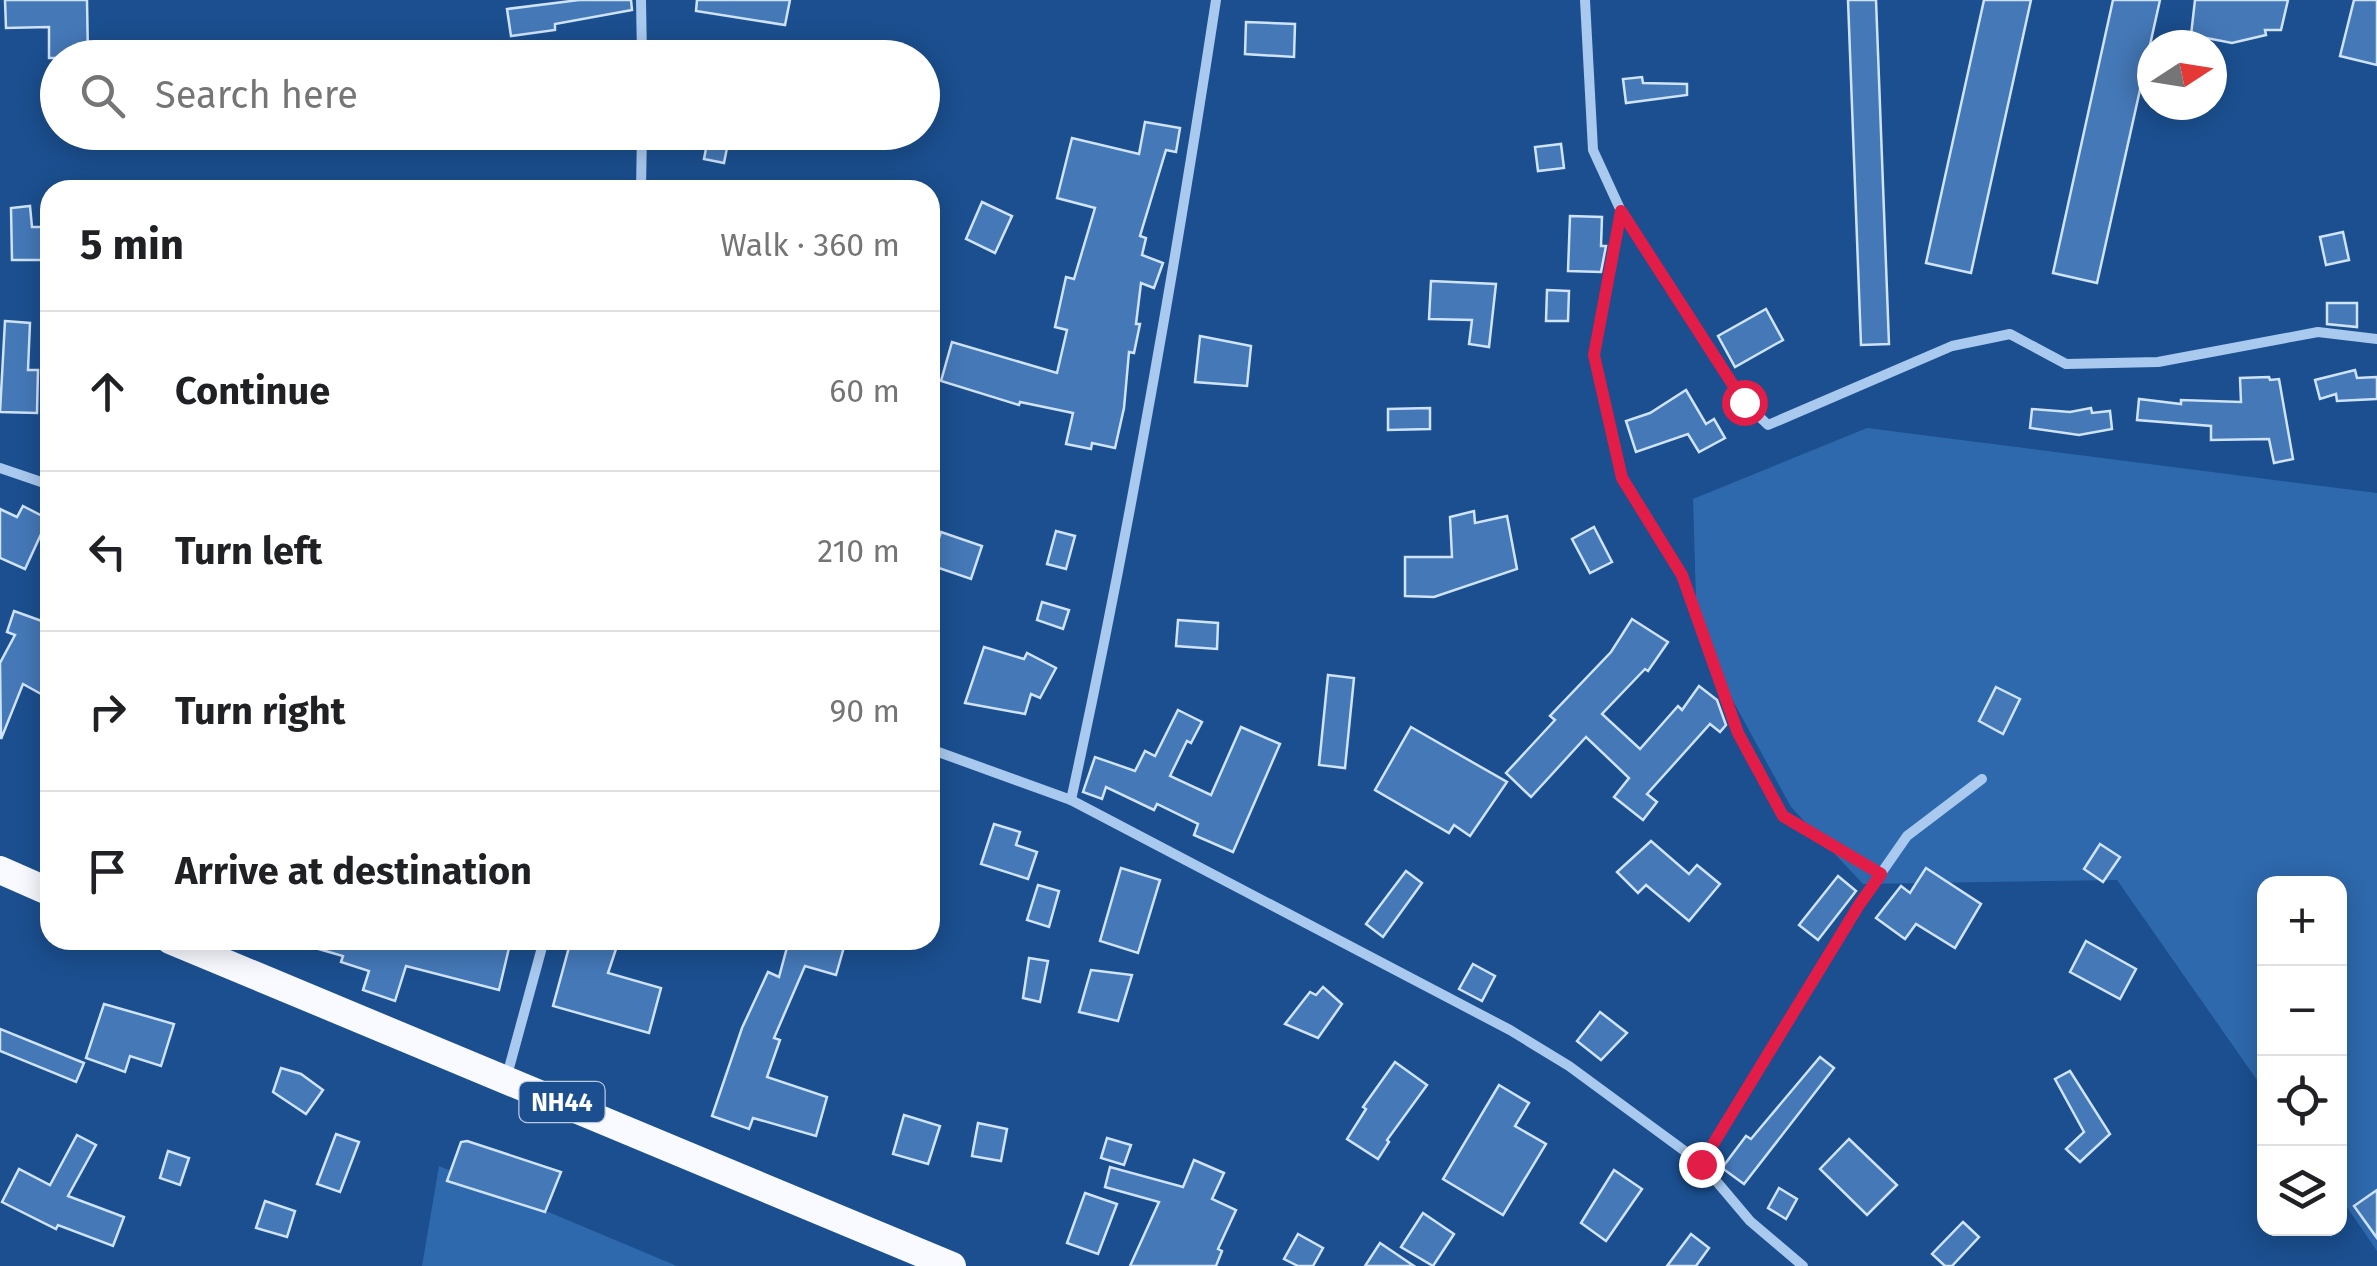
<!DOCTYPE html>
<html lang="en">
<head>
<meta charset="utf-8">
<style>
	body { margin:0; font-family:"Fira Sans",sans-serif; background:#f2f2f2; color:#202124 }
	.controls { position:absolute; right:30px; bottom:30px; display:grid; overflow:hidden; border-radius:20px; box-shadow:0 5px 25px #0003 }
	.controls button { width:90px; height:90px; display:grid; place-items:center; padding:0; border:0; border-bottom:2px solid #e0e0e0; background:#fff; color:#202124; font:50px sans-serif }
	.compass { position:absolute; left:2137px; top:30px; width:90px; height:90px; border-radius:50%; background:#fff; box-shadow:0 5px 25px #0003; rotate:78deg }
	.stop { position:absolute; width:30px; height:30px; margin:-22px; border:8px solid #e11d48; border-radius:50%; background:#fff }
	.stop.end { background:#e11d48; border-color:#fff; box-shadow:0 2px 10px #0008 }
	.list { margin:0; padding:0; list-style:none }
	h2 { display:flex; justify-content:space-between; align-items:center; height:130px; margin:0; padding:0 40px; font-size:42px }
	h2 small { font-size:32px; font-weight:400; color:#757577 }
	.list li { display:grid; grid-template-columns:65px 1fr auto; gap:30px; align-items:center; box-sizing:border-box; height:160px; padding:0 40px; border-top:2px solid #e0e0e0 }
	.list b { display:block; font-size:38px; white-space:nowrap }
	.list em { font-size:32px; font-style:normal; color:#757577 }
	.icon { flex:none; width:55px; height:55px; fill:none; stroke:currentColor; stroke-width:2; stroke-linecap:round; stroke-linejoin:round }
	.map { position:relative; flex:none; width:2377px; height:1266px; overflow:hidden }
	.search { position:absolute; background:#fff; box-shadow:0 5px 25px #0003; left:40px; top:40px; width:900px; height:110px; display:flex; align-items:center; gap:25px; box-sizing:border-box; padding:0 35px; border-radius:55px; color:#757577; font-size:38px }
	.panel { position:absolute; background:#fff; box-shadow:0 5px 25px #0003; left:40px; top:180px; width:900px; height:770px; border-radius:30px }
	.map>svg:first-child { display:block }
</style>
</head>
<body>
<div class="map">
<svg width="2377" height="1266" viewBox="0 0 2377 1266">
	<rect width="100%" height="100%" fill="#1b4f8f"/>
	<g fill="#2e69ad">
		<polygon points="1867,428 2377,493 2377,1251 2340,1197 2340,884 2264,884 2264,1090 2117,880 1863,884 1791,807 1697,635 1693,499"/>
		<polygon points="439,1166 677,1266 422,1266"/>
	</g>
	<g fill="#4478b7" stroke="#cfe3fa" stroke-width="2.5">
		<polygon points="5,0 87,0 88,58 49,58 49,27 6,28"/>
		<polygon points="579,0 631,0 632,10 555,24 555,30 511,36 507,9"/>
		<polygon points="697,0 790,0 785,25 696,11"/>
		<polygon points="1848,0 1876,0 1889,344 1861,345"/>
		<polygon points="1984,0 2031,0 1971,273 1926,263"/>
		<polygon points="2113,0 2160,0 2097,283 2053,273"/>
		<polygon points="2195,0 2288,0 2281,30 2265,30 2266,35 2232,43 2191,35"/>
		<polygon points="2354,0 2377,0 2377,65 2340,56"/>
		<polygon points="1246,22 1295,24 1294,57 1245,54"/>
		<polygon points="1642,77 1643,83 1687,84 1687,95 1626,103 1623,79"/>
		<polygon points="1145,122 1180,128 1176,152 1166,150 1140,236 1146,238 1142,255 1163,263 1154,288 1141,283 1136,324 1140,324 1134,353 1129,352 1124,408 1115,448 1092,443 1091,449 1066,444 1073,413 1020,402 1019,405 941,381 952,342 1057,373 1067,330 1055,327 1066,277 1074,279 1095,208 1057,198 1072,138 1139,154"/>
		<polygon points="708,138 728,143 724,163 704,159"/>
		<polygon points="1561,144 1564,168 1538,171 1535,147"/>
		<polygon points="982,202 1012,216 995,253 966,239"/>
		<polygon points="30,206 32,227 44,227 45,260 12,260 11,208"/>
		<polygon points="1570,216 1602,217 1601,246 1606,246 1601,272 1568,271"/>
		<polygon points="2343,232 2349,260 2326,265 2320,237"/>
		<polygon points="1431,281 1496,284 1489,347 1469,344 1472,320 1429,319"/>
		<polygon points="1547,290 1569,291 1568,321 1546,321"/>
		<polygon points="2327,303 2357,303 2357,327 2327,324"/>
		<polygon points="1766,309 1783,340 1735,367 1718,336"/>
		<polygon points="5,321 30,323 28,370 38,370 37,413 0,412"/>
		<polygon points="1200,336 1251,346 1247,386 1195,382"/>
		<polygon points="2355,370 2357,378 2377,377 2377,399 2337,401 2336,394 2320,399 2315,380"/>
		<polygon points="2269,377 2270,380 2279,379 2293,459 2274,463 2269,439 2211,440 2211,426 2137,420 2139,399 2181,404 2181,400 2241,402 2240,378"/>
		<polygon points="1686,390 1706,424 1714,419 1725,438 1699,452 1688,434 1636,452 1626,421 1650,413"/>
		<polygon points="1430,408 1430,429 1388,430 1388,409"/>
		<polygon points="2091,408 2092,413 2110,411 2112,429 2079,435 2030,428 2032,409 2070,412"/>
		<polygon points="23,506 48,519 25,569 0,558 0,509 17,517"/>
		<polygon points="1474,511 1475,523 1507,516 1517,569 1434,597 1405,596 1405,557 1452,557 1450,517"/>
		<polygon points="1594,527 1612,562 1590,573 1572,539"/>
		<polygon points="1056,531 1075,536 1066,569 1047,564"/>
		<polygon points="941,532 982,546 971,579 930,565"/>
		<polygon points="1042,602 1069,610 1063,629 1037,620"/>
		<polygon points="14,611 50,624 50,699 23,684 1,739 0,663 15,635 7,632"/>
		<polygon points="1632,619 1668,642 1648,671 1645,669 1602,714 1640,749 1678,706 1682,710 1699,686 1717,700 1726,725 1720,732 1710,724 1647,794 1657,802 1643,820 1614,797 1629,778 1586,737 1531,797 1506,773 1555,720 1550,716 1611,652"/>
		<polygon points="1178,620 1218,623 1217,649 1176,646"/>
		<polygon points="984,647 1024,659 1027,653 1056,668 1040,698 1031,694 1025,714 965,703"/>
		<polygon points="1328,675 1354,678 1345,768 1319,765"/>
		<polygon points="1996,687 2020,699 2003,734 1979,721"/>
		<polygon points="1178,710 1202,722 1191,743 1187,741 1170,776 1211,795 1241,727 1280,744 1233,852 1194,835 1198,824 1157,804 1154,810 1106,787 1102,799 1083,792 1095,757 1135,771 1145,751 1155,756"/>
		<polygon points="1411,727 1507,782 1470,836 1454,825 1449,833 1375,790"/>
		<polygon points="994,824 1020,832 1016,845 1037,852 1028,879 981,864"/>
		<polygon points="1651,841 1689,874 1697,865 1720,884 1689,921 1646,885 1638,893 1617,872"/>
		<polygon points="2100,844 2120,857 2103,882 2084,869"/>
		<polygon points="1121,868 1160,880 1138,953 1100,941"/>
		<polygon points="1926,868 1981,904 1955,948 1916,924 1905,939 1876,918 1901,886 1910,893"/>
		<polygon points="1406,871 1422,883 1383,937 1366,924"/>
		<polygon points="1838,876 1856,891 1818,940 1799,925"/>
		<polygon points="1038,885 1059,891 1049,927 1027,920"/>
		<polygon points="306,940 477,940 509,948 499,990 406,966 395,1001 363,990 369,971 341,962 343,956 305,945"/>
		<polygon points="571,940 619,940 608,973 661,988 649,1033 553,1006"/>
		<polygon points="789,940 846,940 836,975 805,966 774,1038 780,1040 767,1077 827,1097 816,1136 753,1118 749,1129 712,1116 742,1028 768,972 779,977"/>
		<polygon points="2086,941 2136,969 2120,999 2070,972"/>
		<polygon points="1029,958 1048,961 1040,1002 1023,998"/>
		<polygon points="1473,964 1495,976 1482,1001 1459,989"/>
		<polygon points="1091,970 1132,975 1118,1021 1079,1012"/>
		<polygon points="1323,987 1342,1004 1318,1038 1285,1024 1310,992 1316,995"/>
		<polygon points="104,1004 174,1024 161,1066 130,1056 125,1072 86,1058"/>
		<polygon points="1600,1012 1627,1033 1601,1060 1577,1041"/>
		<polygon points="0,1029 84,1063 76,1082 0,1051"/>
		<polygon points="1820,1057 1834,1068 1744,1184 1722,1168 1746,1136 1751,1139"/>
		<polygon points="1395,1062 1427,1085 1387,1140 1389,1142 1378,1159 1347,1139 1366,1109 1363,1107"/>
		<polygon points="281,1068 301,1074 323,1090 306,1114 273,1092"/>
		<polygon points="2070,1071 2110,1134 2080,1162 2066,1149 2084,1132 2055,1079"/>
		<polygon points="1499,1085 1529,1103 1515,1126 1546,1144 1503,1215 1443,1179"/>
		<polygon points="904,1115 940,1126 928,1164 893,1154"/>
		<polygon points="978,1123 1007,1129 1001,1161 972,1156"/>
		<polygon points="336,1134 359,1142 340,1192 317,1184"/>
		<polygon points="77,1135 96,1145 68,1196 124,1217 113,1246 58,1225 56,1229 2,1202 19,1169 50,1185"/>
		<polygon points="1107,1138 1131,1145 1124,1165 1101,1158"/>
		<polygon points="1849,1139 1897,1185 1867,1215 1820,1169"/>
		<polygon points="467,1141 561,1172 545,1212 447,1181 461,1142"/>
		<polygon points="168,1151 189,1158 180,1185 160,1178"/>
		<polygon points="1194,1160 1224,1173 1212,1199 1236,1210 1218,1249 1222,1251 1216,1266 1130,1266 1159,1202 1105,1187 1110,1167 1183,1187"/>
		<polygon points="1614,1170 1642,1189 1606,1241 1581,1223"/>
		<polygon points="1779,1188 1797,1199 1786,1219 1768,1208"/>
		<polygon points="2377,1190 2377,1238 2354,1206"/>
		<polygon points="1085,1193 1117,1204 1098,1254 1067,1243"/>
		<polygon points="265,1201 295,1211 287,1237 256,1228"/>
		<polygon points="1423,1213 1454,1234 1433,1266 1401,1247"/>
		<polygon points="1963,1222 1979,1237 1952,1266 1945,1266 1932,1254"/>
		<polygon points="1298,1234 1323,1248 1313,1266 1298,1266 1284,1259"/>
		<polygon points="1691,1234 1709,1248 1696,1266 1667,1266"/>
		<polygon points="1380,1243 1414,1266 1365,1266"/>
	</g>
	<g fill="none" stroke-linecap="round" stroke-linejoin="round">
		<g stroke="#a9c9ee" stroke-width="10">
			<polyline points="641,0 642,58"/>
			<polyline points="1585,0 1593,150 1621,211 1744,402 1768,425 1952,346 2010,334 2066,364 2158,362 2318,332 2377,339"/>
			<polyline points="641,190 642,132"/>
			<polyline points="1621,212 1594,355 1622,478 1682,575 1738,733 1783,816 1881,874"/>
			<polyline points="0,468 50,485"/>
			<polyline points="930,749 1071,800 1510,1030 1569,1066 1701,1163 1750,1221 1803,1266"/>
			<path d="M1071 800C1129 535 1175 268 1216 0"/>
			<polyline points="506,1079 544,940"/>
			<polyline points="1701,1163 1859,905 1907,836 1982,779"/>
		</g>
		<g stroke="#f8faff" stroke-width="28">
			<polyline points="0,870 50,892"/>
			<polyline points="170,940 952,1266"/>
		</g>
	</g>
	<g fill="none" stroke-linecap="round" stroke-linejoin="round">
		<polyline stroke="#e11d48" stroke-width="12" points="1701,1164 1859,905 1881,874 1783,816 1738,733 1682,575 1622,478 1594,355 1621,211 1744,402"/>
	</g>
	<g text-anchor="middle" stroke-width="8" stroke-linejoin="round" paint-order="stroke">
		<rect fill="#1b4f8f" stroke="#bbcadd" stroke-width="2.5" x="519.5" y="1082" width="85" height="40" rx="8"/>
		<g font-size="25" font-weight="bold" fill="#fff">
			<text x="562" y="1111">NH44</text>
		</g>
	</g>
</svg>
<div class="controls">
<button>+</button>
<button>−</button>
<button><svg class="icon" aria-label="locate" viewBox="0 0 24 24"><circle cx="12" cy="12" r="6"/><path d="M12 2v4M12 18v4M2 12h4M18 12h4"/></svg></button>
<button><svg class="icon" aria-label="layers" viewBox="0 0 24 24"><path d="M12 4l9 5-9 5-9-5zM3 14l9 5 9-5"/></svg></button>
</div>
<svg class="compass" viewBox="-18 -18 36 36"><path d="M0-13l5 13h-10z" fill="#e53935"/><path d="M0 13l5-13h-10z" fill="#757577"/></svg>
<div class="stop" style="left:1744px;top:402px"></div>
<div class="stop end" style="left:1701px;top:1164px"></div>
<div class="search"><svg class="icon" aria-label="search" viewBox="0 0 24 24"><circle cx="10" cy="10" r="6"/><path d="M15 15l6 6"/></svg>Search here</div>
<section class="panel">
<h2>5 min<small>Walk · 360 m</small></h2>
<ul class="list">
<li><svg class="icon" aria-label="ahead" viewBox="0 0 24 24"><path d="M12 20V5M6 11l6-6 6 6"/></svg><div><b>Continue</b></div><em>60 m</em></li>
<li><svg class="icon" aria-label="left" viewBox="0 0 24 24"><path d="M17 20v-9H6M10 6l-5 5 5 5"/></svg><div><b>Turn left</b></div><em>210 m</em></li>
<li><svg class="icon" aria-label="right" viewBox="0 0 24 24"><path d="M7 20v-9h11M14 6l5 5-5 5"/></svg><div><b>Turn right</b></div><em>90 m</em></li>
<li><svg class="icon" aria-label="arrive" viewBox="0 0 24 24"><path d="M6 21V4h12l-3 4 3 4H6"/></svg><div><b>Arrive at destination</b></div></li>
</ul>
</section>
</div>
</body>
</html>
